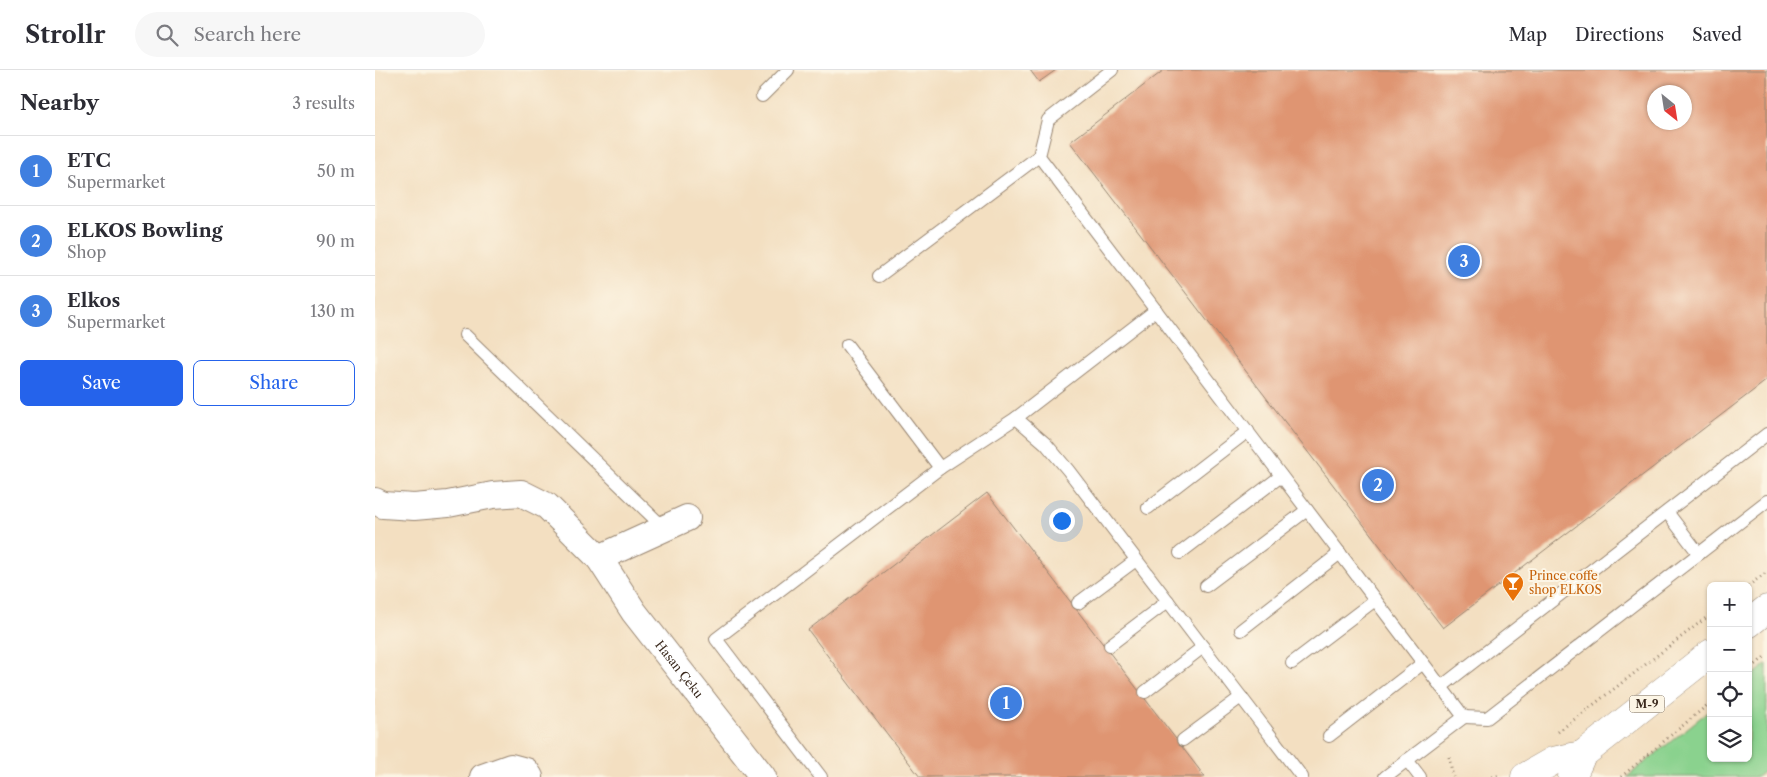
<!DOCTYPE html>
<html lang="en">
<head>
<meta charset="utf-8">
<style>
	body { margin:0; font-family:"Libre Caslon Text",serif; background:#f7f7f7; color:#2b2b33 }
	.controls { position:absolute; right:15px; bottom:15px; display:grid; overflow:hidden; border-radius:8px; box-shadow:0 1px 4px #0004 }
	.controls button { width:45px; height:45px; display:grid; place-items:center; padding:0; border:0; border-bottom:1px solid #e1e1e2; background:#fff; color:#2b2b33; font:25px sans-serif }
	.compass { position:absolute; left:1272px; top:15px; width:45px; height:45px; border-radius:50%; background:#fff; box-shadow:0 1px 4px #0004; rotate:150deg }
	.you { position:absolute; left:686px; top:450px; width:18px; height:18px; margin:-12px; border:4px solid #fff; border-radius:50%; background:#1a73e8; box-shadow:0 0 0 8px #1a73e833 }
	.badge { display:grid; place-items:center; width:32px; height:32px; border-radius:50%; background:#2563eb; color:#fff; font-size:16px; font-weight:700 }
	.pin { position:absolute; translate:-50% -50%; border:2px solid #fff; box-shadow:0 1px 5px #0006 }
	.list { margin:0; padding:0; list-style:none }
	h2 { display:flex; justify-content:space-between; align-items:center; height:65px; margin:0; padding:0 20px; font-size:21px }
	h2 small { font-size:16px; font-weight:400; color:#7c7c81 }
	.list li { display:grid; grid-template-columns:32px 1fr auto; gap:15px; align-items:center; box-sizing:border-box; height:70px; padding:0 20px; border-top:1px solid #e1e1e2 }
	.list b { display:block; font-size:19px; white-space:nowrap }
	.list p { margin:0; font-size:16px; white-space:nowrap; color:#7c7c81 }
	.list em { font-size:16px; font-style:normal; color:#7c7c81 }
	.actions { display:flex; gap:10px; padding:15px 20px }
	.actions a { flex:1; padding:11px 0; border:1px solid #2563eb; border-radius:8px; text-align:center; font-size:18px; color:#2563eb }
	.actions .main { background:#2563eb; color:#fff }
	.icon { flex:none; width:28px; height:28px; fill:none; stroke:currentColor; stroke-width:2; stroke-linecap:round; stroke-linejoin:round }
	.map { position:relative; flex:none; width:1392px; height:707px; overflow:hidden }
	header { display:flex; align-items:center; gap:30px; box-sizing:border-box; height:70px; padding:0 25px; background:#fff; border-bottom:1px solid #e1e1e2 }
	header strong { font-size:24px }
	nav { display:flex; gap:28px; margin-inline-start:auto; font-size:18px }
	.search { width:350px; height:45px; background:#f7f7f7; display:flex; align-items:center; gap:12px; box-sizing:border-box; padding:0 18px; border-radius:28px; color:#7c7c81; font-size:19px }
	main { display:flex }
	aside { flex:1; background:#fff }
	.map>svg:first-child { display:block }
</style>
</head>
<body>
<header>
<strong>Strollr</strong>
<div class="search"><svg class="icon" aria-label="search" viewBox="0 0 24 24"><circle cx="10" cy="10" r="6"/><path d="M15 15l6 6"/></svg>Search here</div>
<nav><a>Map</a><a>Directions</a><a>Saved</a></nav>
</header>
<main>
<aside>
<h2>Nearby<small>3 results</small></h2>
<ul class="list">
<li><span class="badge" style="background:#3f7fe0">1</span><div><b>ETC</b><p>Supermarket</p></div><em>50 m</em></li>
<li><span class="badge" style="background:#3f7fe0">2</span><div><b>ELKOS Bowling</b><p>Shop</p></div><em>90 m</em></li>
<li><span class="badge" style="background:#3f7fe0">3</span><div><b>Elkos</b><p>Supermarket</p></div><em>130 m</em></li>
</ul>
<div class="actions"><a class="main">Save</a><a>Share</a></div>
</aside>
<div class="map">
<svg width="1392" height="707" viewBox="0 0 1392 707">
	<rect width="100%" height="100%" fill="#fcf5e5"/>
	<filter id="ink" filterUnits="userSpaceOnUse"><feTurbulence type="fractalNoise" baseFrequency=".02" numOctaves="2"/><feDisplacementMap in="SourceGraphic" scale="10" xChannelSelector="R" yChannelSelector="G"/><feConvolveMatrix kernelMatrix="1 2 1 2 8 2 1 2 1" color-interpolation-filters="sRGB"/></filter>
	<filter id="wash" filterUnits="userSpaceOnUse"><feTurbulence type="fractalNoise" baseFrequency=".0096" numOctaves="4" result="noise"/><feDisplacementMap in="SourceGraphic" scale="20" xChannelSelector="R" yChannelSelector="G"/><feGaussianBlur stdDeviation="1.12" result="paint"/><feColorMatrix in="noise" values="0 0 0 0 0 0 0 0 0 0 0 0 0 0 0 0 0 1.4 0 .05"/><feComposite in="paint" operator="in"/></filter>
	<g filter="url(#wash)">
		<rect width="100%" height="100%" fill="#f3dfc1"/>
		<polygon fill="#8ad28e" stroke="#627e56" points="1392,594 1392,699 1382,707 1252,707 1336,639 1336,688 1373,688 1373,609"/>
		<g id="blocks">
			<g fill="#df9572" fill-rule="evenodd">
				<polygon points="655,0 681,0 664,12"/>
				<path d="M789 0H1392V310L1068 558 695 72ZM1280 22H1310V52H1280Z"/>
				<polygon points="612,423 830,707 545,707 433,560"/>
			</g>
		</g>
	</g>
	<g filter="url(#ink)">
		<use href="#blocks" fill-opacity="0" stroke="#978470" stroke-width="1"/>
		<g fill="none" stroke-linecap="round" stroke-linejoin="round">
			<g stroke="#978470" stroke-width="14">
				<g id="lane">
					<polyline points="737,0 673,50 664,86 1089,647 1010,707"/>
					<polyline points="387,26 413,0"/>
					<polyline points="504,206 664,86"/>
					<polyline points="90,265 289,458"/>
					<polyline points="472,275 565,398"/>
					<polyline points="641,348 781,240"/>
					<polyline points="773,438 873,361"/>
					<polyline points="1292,442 1324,484"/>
					<polyline points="805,483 906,406"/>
					<polyline points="831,516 932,440"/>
					<polyline points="703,533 761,490"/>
					<polyline points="866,560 965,483"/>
					<polyline points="735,575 793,531"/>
					<polyline points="917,593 1000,530"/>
					<polyline points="1066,617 1392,364"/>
					<polyline points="770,622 828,577"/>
					<polyline points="1089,647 1112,648 1392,431"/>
					<polyline points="954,666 1048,593"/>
					<polyline points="808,670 866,627"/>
					<polyline points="1032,690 1045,707"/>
					<polyline points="446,707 341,569 565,398 641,348 671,374 693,400 927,707"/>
				</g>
			</g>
			<g stroke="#978470" stroke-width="28">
				<g id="street">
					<path id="s1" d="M0 431 8 435 39 437 73 434 118 425 146 423 172 436 224 488 259 542 388 707"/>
					<polyline points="224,488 312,448"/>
					<polyline points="108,707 136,697 151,701 155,707"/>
				</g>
			</g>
			<g stroke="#978470" stroke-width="29">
				<g id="primary">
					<polyline points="1373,554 1392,539"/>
					<polyline points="1150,707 1178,691 1207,685"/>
					<polyline points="1197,707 1207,685 1336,583"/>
				</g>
			</g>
			<g stroke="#978470" stroke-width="3" stroke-dasharray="1 4" stroke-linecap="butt">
				<polyline points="1373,516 1392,502"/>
				<polyline points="1373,601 1392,585"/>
				<polyline points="1183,662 1336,544"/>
				<polyline points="1074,687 1078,707"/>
				<polyline points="1117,707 1126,705"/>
				<polyline points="1246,707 1336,632"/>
			</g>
			<use href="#lane" stroke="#fff" stroke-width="12"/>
			<use href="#street" stroke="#fff" stroke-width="26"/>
			<use href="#primary" stroke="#fff" stroke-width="28"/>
		</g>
	</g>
	<defs>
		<g id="bar-pin" transform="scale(1.125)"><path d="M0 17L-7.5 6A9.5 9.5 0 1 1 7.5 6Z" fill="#e8710a" stroke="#fcf5e5"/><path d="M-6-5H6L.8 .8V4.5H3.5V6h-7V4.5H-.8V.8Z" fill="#fff"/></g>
	</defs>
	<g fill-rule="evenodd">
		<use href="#bar-pin" x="1138" y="513"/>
	</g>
	<g text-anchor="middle" stroke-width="4" stroke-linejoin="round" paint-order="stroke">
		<rect fill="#fcf5e5" stroke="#75675a" stroke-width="1" x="1254.5" y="625.5" width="35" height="17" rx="4"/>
		<g font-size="11" font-weight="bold" fill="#3b2a1e">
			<text x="1272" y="638">M-9</text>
		</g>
		<g font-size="12" fill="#c56008" stroke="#fcf5e5" text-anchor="start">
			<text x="1154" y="510">Prince coffe<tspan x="1154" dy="14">shop ELKOS</tspan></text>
		</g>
		<g font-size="12" fill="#3b2a1e" stroke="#fcf5e5">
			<text dy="4" stroke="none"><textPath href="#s1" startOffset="388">Hasan Çeku</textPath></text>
		</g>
	</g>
</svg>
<div class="controls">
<button>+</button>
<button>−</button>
<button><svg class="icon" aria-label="locate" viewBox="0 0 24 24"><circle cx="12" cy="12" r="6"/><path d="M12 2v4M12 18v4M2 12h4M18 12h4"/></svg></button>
<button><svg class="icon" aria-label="layers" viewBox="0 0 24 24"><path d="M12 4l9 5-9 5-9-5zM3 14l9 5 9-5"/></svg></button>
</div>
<svg class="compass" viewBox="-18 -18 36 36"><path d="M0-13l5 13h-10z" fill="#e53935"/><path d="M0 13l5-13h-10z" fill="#7c7c81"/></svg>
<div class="you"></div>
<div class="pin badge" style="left:631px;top:633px;background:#3f7fe0">1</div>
<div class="pin badge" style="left:1003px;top:415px;background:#3f7fe0">2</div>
<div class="pin badge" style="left:1089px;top:191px;background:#3f7fe0">3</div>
</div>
</main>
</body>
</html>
